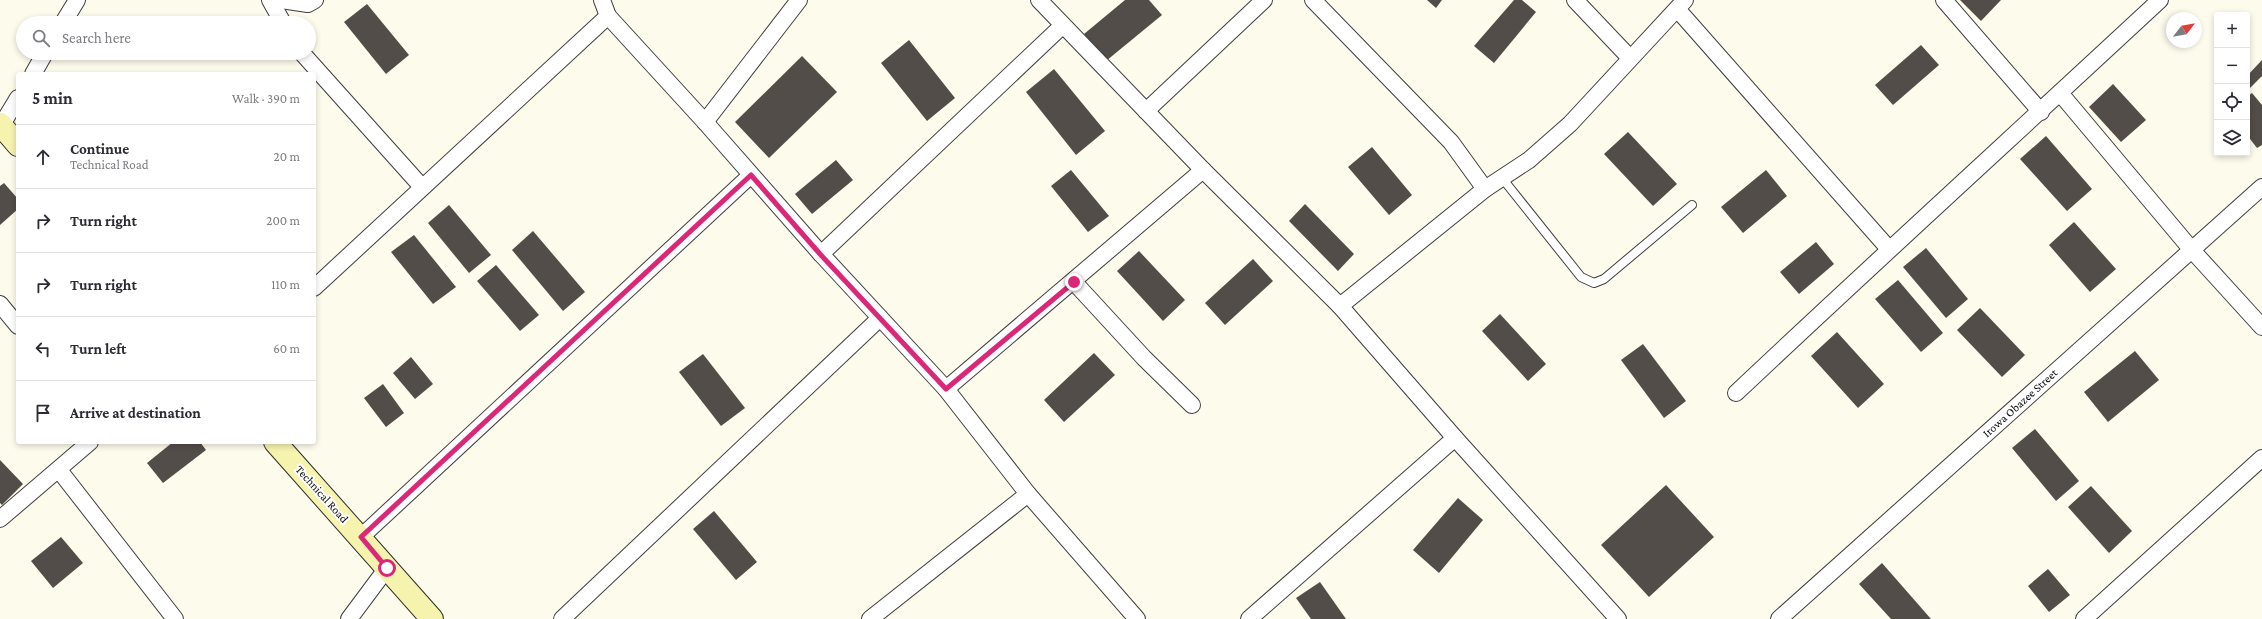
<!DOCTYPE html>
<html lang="en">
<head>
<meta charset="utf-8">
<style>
	body { margin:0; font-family:"Crimson Pro",serif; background:#f7f7f7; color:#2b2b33 }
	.controls { position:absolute; right:12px; top:12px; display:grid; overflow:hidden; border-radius:4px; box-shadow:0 2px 6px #0003 }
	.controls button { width:36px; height:36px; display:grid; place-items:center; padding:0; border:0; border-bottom:1px solid #e1e1e2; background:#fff; color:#2b2b33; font:20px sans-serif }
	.compass { position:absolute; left:2166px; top:12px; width:36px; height:36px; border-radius:50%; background:#fff; box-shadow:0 2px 6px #0003; rotate:59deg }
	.stop { position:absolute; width:12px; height:12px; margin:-9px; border:3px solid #db2777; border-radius:50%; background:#fff }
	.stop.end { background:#db2777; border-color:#fff; box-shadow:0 1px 4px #0008 }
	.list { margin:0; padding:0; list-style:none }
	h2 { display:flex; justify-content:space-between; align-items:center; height:52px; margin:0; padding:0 16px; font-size:17px }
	h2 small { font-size:13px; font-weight:400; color:#7c7c81 }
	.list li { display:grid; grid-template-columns:26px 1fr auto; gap:12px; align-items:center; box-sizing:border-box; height:64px; padding:0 16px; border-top:1px solid #e1e1e2 }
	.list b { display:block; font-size:15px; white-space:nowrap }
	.list p { margin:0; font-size:13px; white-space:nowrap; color:#7c7c81 }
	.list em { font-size:13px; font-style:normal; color:#7c7c81 }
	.icon { flex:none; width:22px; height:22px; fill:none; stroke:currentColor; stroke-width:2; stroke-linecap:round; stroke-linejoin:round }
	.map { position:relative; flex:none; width:2262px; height:619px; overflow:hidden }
	.search { position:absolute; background:#fff; box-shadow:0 2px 6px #0003; left:16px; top:16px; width:300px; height:44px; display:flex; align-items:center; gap:10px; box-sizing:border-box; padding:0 14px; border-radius:22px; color:#7c7c81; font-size:15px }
	.panel { position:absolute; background:#fff; box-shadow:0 2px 6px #0003; left:16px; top:72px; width:300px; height:372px; border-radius:4px }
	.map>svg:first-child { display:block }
</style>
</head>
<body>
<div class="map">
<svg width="2262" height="619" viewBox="0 0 2262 619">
	<rect width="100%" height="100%" fill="#fdfbec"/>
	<g fill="#534d49">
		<polygon points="1125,0 1149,0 1162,15 1106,61 1084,34"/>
		<polygon points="1427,0 1442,0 1436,8"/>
		<polygon points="1514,0 1522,0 1536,12 1494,63 1474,46"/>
		<polygon points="1960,0 2001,0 1981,21"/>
		<polygon points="367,4 409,55 386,74 344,22"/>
		<polygon points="909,40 955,98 927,121 881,63"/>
		<polygon points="1921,45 1939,65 1893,105 1875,85"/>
		<polygon points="802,56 837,92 769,158 735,122"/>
		<polygon points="2262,60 2262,76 2247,91 2247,76"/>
		<polygon points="1054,69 1105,131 1076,155 1026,92"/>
		<polygon points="2113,84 2146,120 2121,142 2089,107"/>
		<polygon points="2252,93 2262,105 2262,145 2257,148 2247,135 2247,97"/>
		<polygon points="1628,132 1677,184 1653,206 1604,154"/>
		<polygon points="2046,136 2092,189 2067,211 2020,159"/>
		<polygon points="1372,147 1412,195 1389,215 1348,167"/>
		<polygon points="836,160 853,180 812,214 795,194"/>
		<polygon points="1071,170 1109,216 1088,232 1051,186"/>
		<polygon points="1766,170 1787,196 1743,233 1721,207"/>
		<polygon points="4,183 18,199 18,209 0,225 0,186"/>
		<polygon points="1305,204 1354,254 1338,271 1289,221"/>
		<polygon points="449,205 491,255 469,273 428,223"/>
		<polygon points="2074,222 2116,269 2090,292 2049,245"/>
		<polygon points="533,231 585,292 563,311 512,250"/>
		<polygon points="414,235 456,287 433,304 391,252"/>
		<polygon points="1816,242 1834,264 1799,294 1780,272"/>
		<polygon points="1926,248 1968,299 1946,318 1903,267"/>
		<polygon points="1139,251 1185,300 1163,321 1117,271"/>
		<polygon points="1253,259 1273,281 1225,325 1205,303"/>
		<polygon points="496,265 539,315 520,331 477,281"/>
		<polygon points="1898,280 1943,333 1921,352 1875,299"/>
		<polygon points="1980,308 2025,355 2002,377 1957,330"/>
		<polygon points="1500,314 1546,364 1528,381 1482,331"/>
		<polygon points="1837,332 1884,384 1858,408 1811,356"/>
		<polygon points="1643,344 1686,401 1664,418 1621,360"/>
		<polygon points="2135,351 2159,380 2108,422 2084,392"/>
		<polygon points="1094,353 1115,375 1064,422 1044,400"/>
		<polygon points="703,354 745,408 721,426 679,372"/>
		<polygon points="411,357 433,384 415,399 393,373"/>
		<polygon points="383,384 404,413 386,427 364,398"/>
		<polygon points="2035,429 2079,481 2056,501 2012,448"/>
		<polygon points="173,442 200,442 206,450 163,483 147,463"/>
		<polygon points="0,460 23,484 2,505 0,503"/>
		<polygon points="1666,485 1714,537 1649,597 1601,545"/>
		<polygon points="2091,486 2132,531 2109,553 2068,507"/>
		<polygon points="1458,498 1483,520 1439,573 1413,550"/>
		<polygon points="714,511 757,562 736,580 693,529"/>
		<polygon points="61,537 83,563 53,588 31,561"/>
		<polygon points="1882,563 1931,619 1891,619 1859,584"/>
		<polygon points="2048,569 2070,595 2049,612 2028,586"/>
		<polygon points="1320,582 1346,619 1311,619 1296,598"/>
	</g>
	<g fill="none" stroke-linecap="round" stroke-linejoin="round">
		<g stroke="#3e3e3e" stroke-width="10">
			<polyline id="lane" points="1502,178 1581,277 1594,283 1604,279 1692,205"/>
		</g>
		<g stroke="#3e3e3e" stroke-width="18">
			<g id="street">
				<polyline points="270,0 283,23"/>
				<polyline points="281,0 308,4 315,0"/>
				<polyline points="602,0 608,16 705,122 821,254 946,389 1028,494 1137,619"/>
				<polyline points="1039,0 1203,170 1340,306 1455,438 1618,619"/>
				<polyline points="1313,0 1451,142 1485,189"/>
				<polyline points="1575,0 1630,58"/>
				<polyline points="1944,0 2041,112"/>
				<polyline points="1678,10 1889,249"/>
				<polyline points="63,23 77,0"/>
				<polyline points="302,53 422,187"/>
				<polyline points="33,74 45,53"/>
				<polyline points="2060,93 2191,249 2262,327"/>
				<polyline points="1146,111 1264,0"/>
				<polyline points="705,122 799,0"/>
				<polyline points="1,126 18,98"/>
				<polyline points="821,254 1062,26"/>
				<polyline points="1074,282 1144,358 1192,405"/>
				<polyline points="314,288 608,16"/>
				<polyline points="0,304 18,326"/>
				<polyline points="1340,306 1485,189 1529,160 1570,124 1685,0"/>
				<polyline points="946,389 1203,170"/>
				<path d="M1736 393C1876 261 2019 131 2160 0"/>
				<polyline points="59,470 175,619"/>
				<polyline points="0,519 90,442"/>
				<polyline points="361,537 751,175"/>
				<polyline points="349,619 387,568"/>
				<polyline points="562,619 880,318"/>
				<polyline points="870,619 1028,494"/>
				<polyline points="1249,619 1455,438"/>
				<polyline points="1779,619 2262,187"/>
				<polyline points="2084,619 2262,458"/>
			</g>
		</g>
		<g stroke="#2d2d2d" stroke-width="24">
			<g id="secondary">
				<polyline points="0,124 18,145"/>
				<polyline points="275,442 432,619"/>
			</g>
		</g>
		<use href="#lane" stroke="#fff" stroke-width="8"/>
		<use href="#street" stroke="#fff" stroke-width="16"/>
		<use href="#secondary" stroke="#f5f3ae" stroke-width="22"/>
	</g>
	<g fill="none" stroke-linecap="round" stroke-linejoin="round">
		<polyline stroke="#db2777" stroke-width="5" points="387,568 361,537 751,175 820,254 946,389 1074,282"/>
	</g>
	<g text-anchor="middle" stroke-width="4" stroke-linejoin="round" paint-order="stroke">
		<g font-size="12" fill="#0b0b0b" stroke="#fff">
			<text transform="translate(2020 403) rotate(-42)" y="4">Irowa Obazee Street</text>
			<text transform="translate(322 494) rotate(48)" y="4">Technical Road</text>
		</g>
	</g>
</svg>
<div class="controls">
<button>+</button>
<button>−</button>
<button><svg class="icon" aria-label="locate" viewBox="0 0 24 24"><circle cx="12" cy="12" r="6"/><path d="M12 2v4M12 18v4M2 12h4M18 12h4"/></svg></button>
<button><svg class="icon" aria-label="layers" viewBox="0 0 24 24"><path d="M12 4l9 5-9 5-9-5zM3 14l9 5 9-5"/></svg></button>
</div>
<svg class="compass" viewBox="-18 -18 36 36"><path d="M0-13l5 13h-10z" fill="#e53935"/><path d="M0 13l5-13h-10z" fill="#7c7c81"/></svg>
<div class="stop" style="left:387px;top:568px"></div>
<div class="stop end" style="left:1074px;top:282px"></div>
<div class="search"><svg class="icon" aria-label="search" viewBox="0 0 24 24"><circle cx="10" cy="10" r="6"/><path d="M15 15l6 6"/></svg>Search here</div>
<section class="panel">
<h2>5 min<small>Walk · 390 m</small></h2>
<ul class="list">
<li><svg class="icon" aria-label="ahead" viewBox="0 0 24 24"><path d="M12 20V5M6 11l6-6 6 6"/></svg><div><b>Continue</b><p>Technical Road</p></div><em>20 m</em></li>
<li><svg class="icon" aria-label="right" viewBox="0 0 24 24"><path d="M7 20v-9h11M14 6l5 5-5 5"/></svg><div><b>Turn right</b></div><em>200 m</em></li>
<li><svg class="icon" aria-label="right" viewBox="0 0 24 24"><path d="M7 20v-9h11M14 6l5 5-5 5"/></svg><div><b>Turn right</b></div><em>110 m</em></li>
<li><svg class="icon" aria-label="left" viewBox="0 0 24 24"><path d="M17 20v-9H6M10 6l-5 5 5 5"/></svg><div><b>Turn left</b></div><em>60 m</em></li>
<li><svg class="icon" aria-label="arrive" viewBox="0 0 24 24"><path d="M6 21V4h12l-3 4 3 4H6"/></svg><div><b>Arrive at destination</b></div></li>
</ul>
</section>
</div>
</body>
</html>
